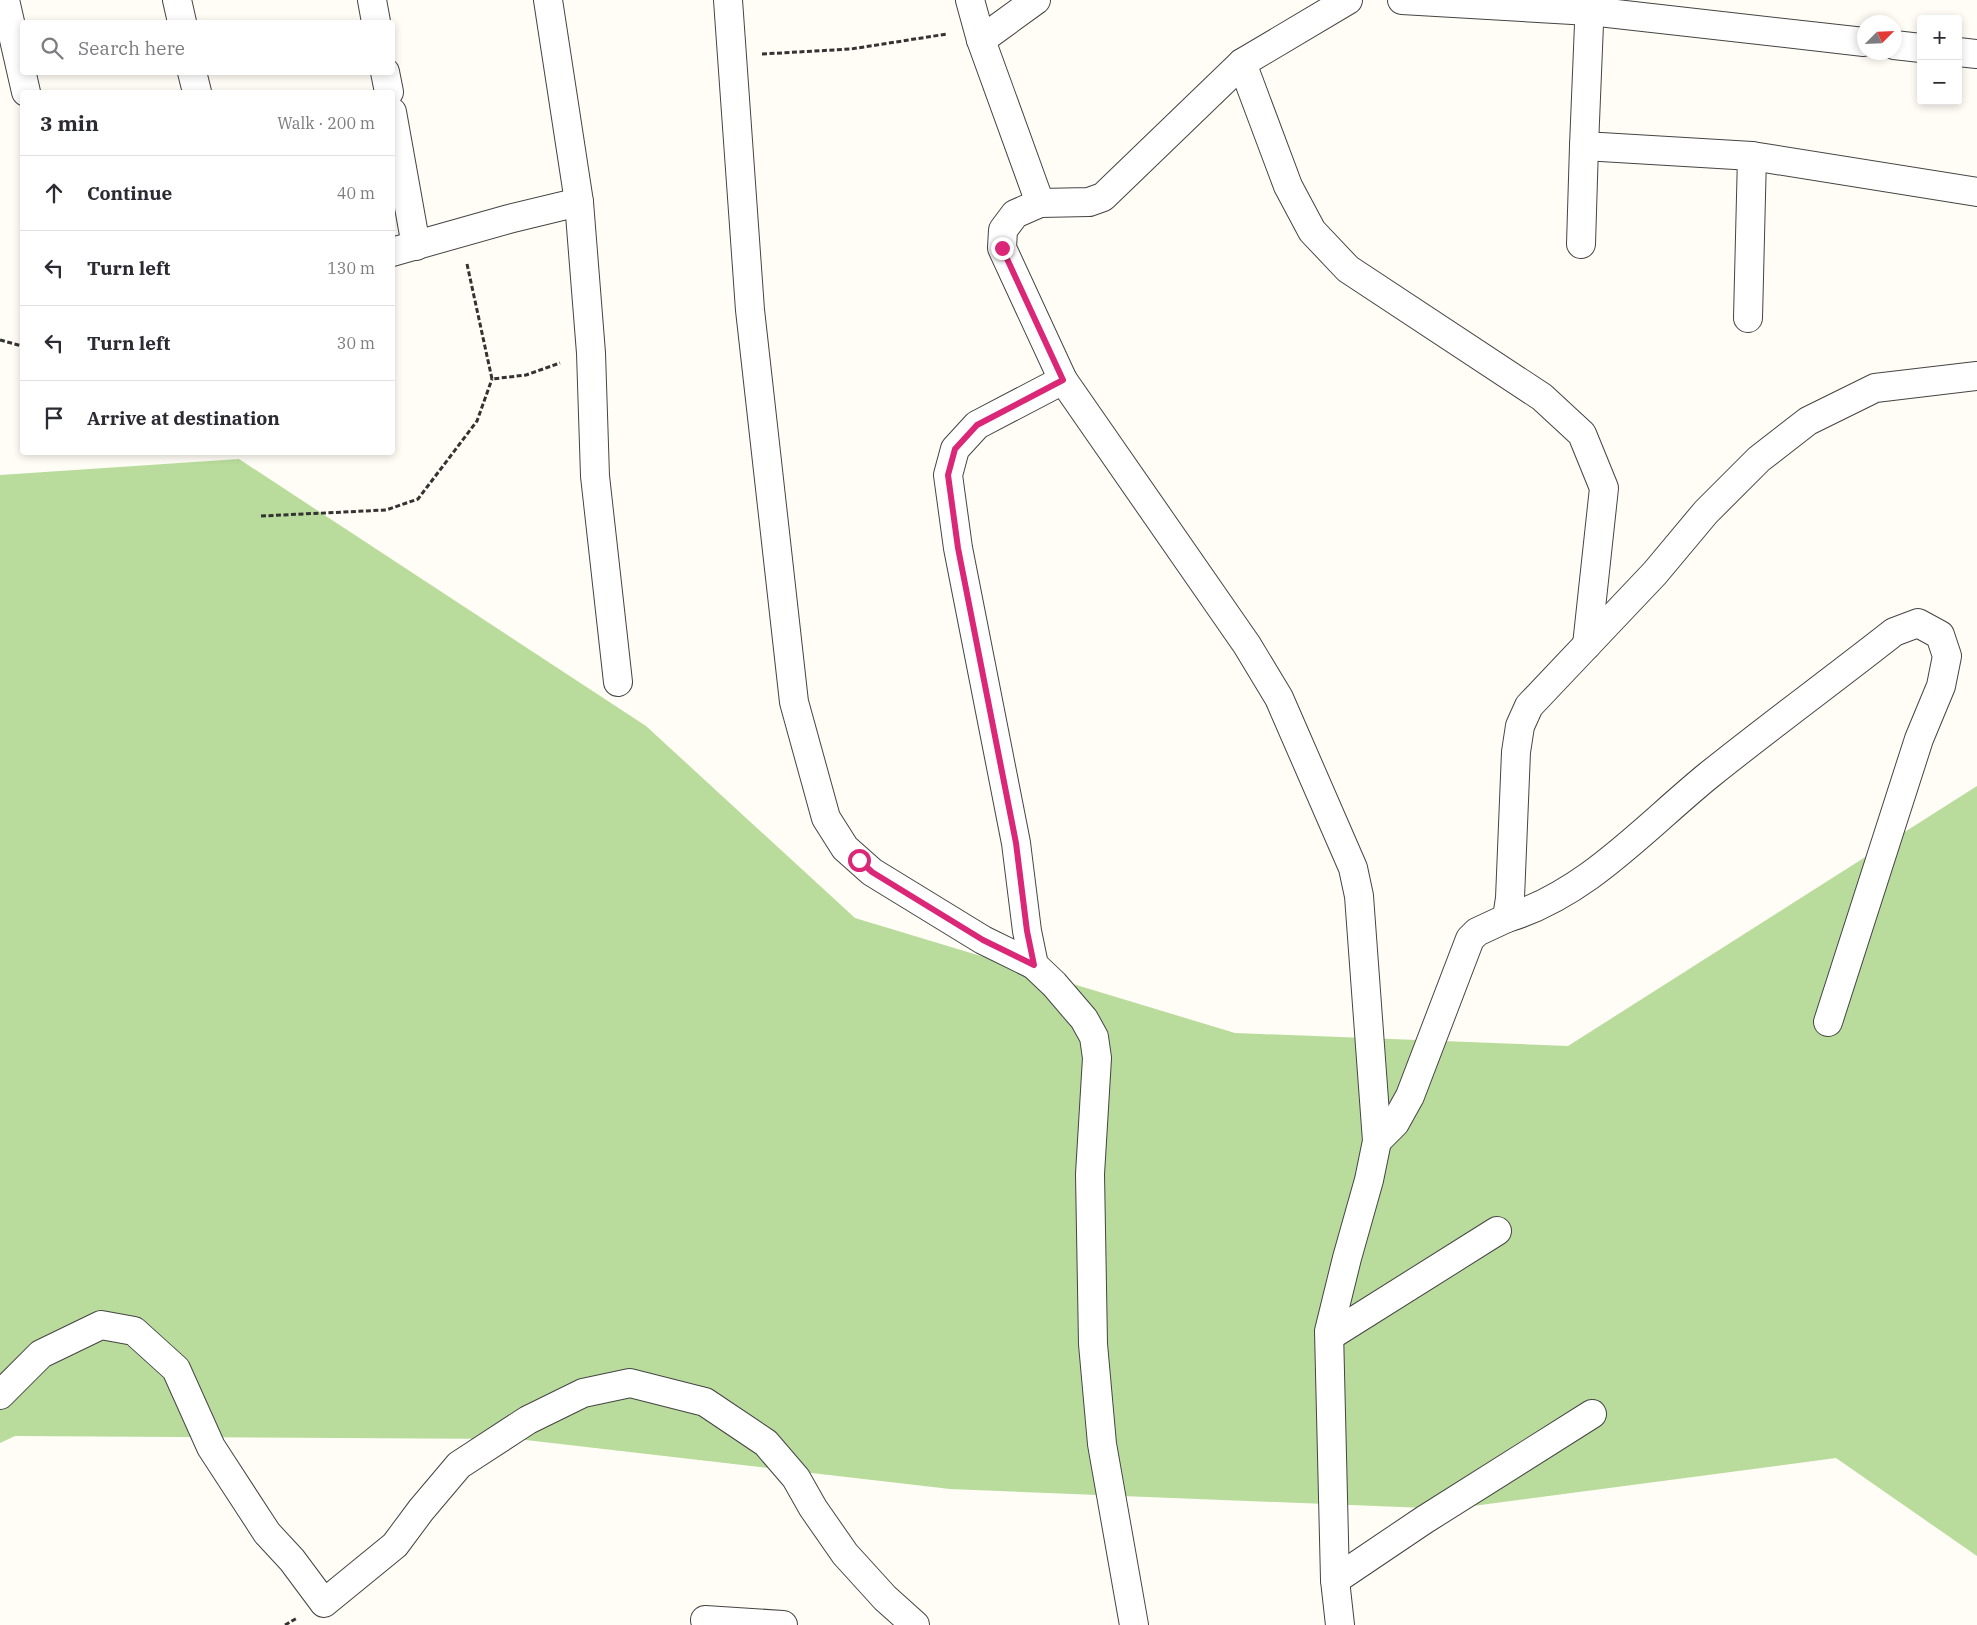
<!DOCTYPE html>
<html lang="en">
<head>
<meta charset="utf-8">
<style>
	body { margin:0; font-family:"IBM Plex Serif",serif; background:#f2f2f3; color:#2b2b33 }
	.controls { position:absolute; right:15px; top:15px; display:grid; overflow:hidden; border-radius:5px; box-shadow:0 2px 8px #0003 }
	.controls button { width:45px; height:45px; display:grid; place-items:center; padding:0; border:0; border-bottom:1px solid #e1e1e2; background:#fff; color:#2b2b33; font:25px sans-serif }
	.compass { position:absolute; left:1857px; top:15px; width:45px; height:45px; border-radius:50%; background:#fff; box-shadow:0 2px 8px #0003; rotate:66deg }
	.stop { position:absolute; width:15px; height:15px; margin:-11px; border:4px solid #db2777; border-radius:50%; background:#fff }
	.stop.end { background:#db2777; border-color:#fff; box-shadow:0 1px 5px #0008 }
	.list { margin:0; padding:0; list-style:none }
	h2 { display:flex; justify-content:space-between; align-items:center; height:65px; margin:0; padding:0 20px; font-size:21px }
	h2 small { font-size:16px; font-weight:400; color:#7c7c81 }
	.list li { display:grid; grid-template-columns:32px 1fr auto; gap:15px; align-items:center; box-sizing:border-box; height:75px; padding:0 20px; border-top:1px solid #e1e1e2 }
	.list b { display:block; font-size:19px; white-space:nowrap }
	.list em { font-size:16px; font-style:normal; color:#7c7c81 }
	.icon { flex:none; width:28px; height:28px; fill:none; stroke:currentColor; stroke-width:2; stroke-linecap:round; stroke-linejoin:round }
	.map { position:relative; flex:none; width:1977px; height:1625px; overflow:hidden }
	.search { position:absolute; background:#fff; box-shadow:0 2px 8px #0003; left:20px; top:20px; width:375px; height:55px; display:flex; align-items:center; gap:12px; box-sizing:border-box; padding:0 18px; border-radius:5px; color:#7c7c81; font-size:19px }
	.panel { position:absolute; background:#fff; box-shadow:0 2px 8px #0003; left:20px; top:90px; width:375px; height:365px; border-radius:5px }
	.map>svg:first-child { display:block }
</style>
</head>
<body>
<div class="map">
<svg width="1977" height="1625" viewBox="0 0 1977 1625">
	<rect width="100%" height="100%" fill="#fffdf5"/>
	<polygon fill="#b9dc9c" points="239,459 646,726 855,918 1235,1033 1568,1046 1977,786 1977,1556 1836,1458 1450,1509 950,1489 517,1439 15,1436 0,1443 0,475"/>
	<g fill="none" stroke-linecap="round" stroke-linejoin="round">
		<g stroke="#444" stroke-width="30">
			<g id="minor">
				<polyline points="5,0 26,92"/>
				<polyline points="177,0 182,22"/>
				<polyline points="372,0 376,22"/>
				<polyline points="548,0 579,202 591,353 595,476 618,682"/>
				<polyline points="728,0 750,310 794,702 826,818 845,848 872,872 983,940 1034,965"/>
				<polyline points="970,0 981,40 1040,203"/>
				<polyline points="1402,0 1590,11 1864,42"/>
				<polyline points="1590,0 1584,146 1752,156 1748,318"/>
				<polyline points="981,40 1036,0"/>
				<polyline points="1894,45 1921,48"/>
				<polyline points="1958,52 1977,54"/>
				<polyline points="1242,63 1288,186 1312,231 1348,269 1542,397 1582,434 1604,488 1587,645"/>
				<polyline points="192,72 197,92"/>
				<polyline points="385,72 389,92"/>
				<polyline points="392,112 416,246"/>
				<polyline points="1752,156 1977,192"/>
				<polyline points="1581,244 1584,146"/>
				<polyline points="392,252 509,219 579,202"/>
				<polyline points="1063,380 977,425 955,449 948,475 958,548 1016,843 1027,931 1034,965 1054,984 1084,1019 1094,1037 1097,1058 1090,1174 1093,1344 1102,1444 1134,1625"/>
				<path d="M1507 918C1587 894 1645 827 1709 775 1770 726 1833 680 1894 632L1918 623 1940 635 1947 656 1941 686 1919 739 1828 1022"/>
				<polyline points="1377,1141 1395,1123 1410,1096 1470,939 1477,932 1507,918 1510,898 1516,752 1520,726 1529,706 1655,573 1706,512 1759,459 1808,421 1875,388 1977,376"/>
				<polyline points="1330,1336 1497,1231"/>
				<polyline points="0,1395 41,1354 101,1325 134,1331 176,1369 211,1447 267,1533 292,1560 324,1603 395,1545 421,1510 459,1465 528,1420 583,1393 630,1383 705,1402 766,1443 796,1478 813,1508 845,1554 885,1598 915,1625"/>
				<polyline points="1335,1580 1424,1520 1592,1414"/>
				<polyline points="709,1625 705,1620 783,1625"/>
				<polyline points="1340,1625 1335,1580 1329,1331 1347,1258 1369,1180 1377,1141 1359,896 1353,868 1279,698 1247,645 1063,380 1002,248 1003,230 1015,214 1040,203 1089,202 1103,197 1242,63 1348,0"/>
			</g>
		</g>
		<g stroke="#333" stroke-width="3" stroke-dasharray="5 2.5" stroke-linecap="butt">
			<polyline points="762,54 851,49 947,34"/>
			<polyline points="467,264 492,379 526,375 560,363"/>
			<polyline points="0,340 22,346"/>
			<polyline points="261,516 386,510 418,499 477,421 492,379"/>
			<polyline points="285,1625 297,1618"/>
		</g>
		<use href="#minor" stroke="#fff" stroke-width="28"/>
	</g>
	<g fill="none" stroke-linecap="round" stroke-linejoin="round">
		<polyline stroke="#db2777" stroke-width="6" points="859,860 872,872 983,940 1034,965 1027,931 1016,843 958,548 948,475 955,449 977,425 1063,380 1002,248"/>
	</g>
</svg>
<div class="controls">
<button>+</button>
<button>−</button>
</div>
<svg class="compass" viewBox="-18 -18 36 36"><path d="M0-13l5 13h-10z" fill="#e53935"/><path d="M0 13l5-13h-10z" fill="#7c7c81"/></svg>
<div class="stop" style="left:859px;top:860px"></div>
<div class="stop end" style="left:1002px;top:248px"></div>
<div class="search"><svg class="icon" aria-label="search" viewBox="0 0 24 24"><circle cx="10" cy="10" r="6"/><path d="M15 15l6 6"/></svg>Search here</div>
<section class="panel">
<h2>3 min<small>Walk · 200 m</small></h2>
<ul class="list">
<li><svg class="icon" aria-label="ahead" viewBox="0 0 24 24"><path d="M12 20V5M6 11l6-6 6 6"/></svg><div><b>Continue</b></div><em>40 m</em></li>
<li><svg class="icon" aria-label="left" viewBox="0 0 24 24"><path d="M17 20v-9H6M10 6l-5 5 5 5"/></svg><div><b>Turn left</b></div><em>130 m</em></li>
<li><svg class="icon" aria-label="left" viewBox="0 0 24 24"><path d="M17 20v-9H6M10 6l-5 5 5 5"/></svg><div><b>Turn left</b></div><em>30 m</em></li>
<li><svg class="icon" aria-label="arrive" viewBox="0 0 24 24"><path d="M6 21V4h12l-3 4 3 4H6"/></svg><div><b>Arrive at destination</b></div></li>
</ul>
</section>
</div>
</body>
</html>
